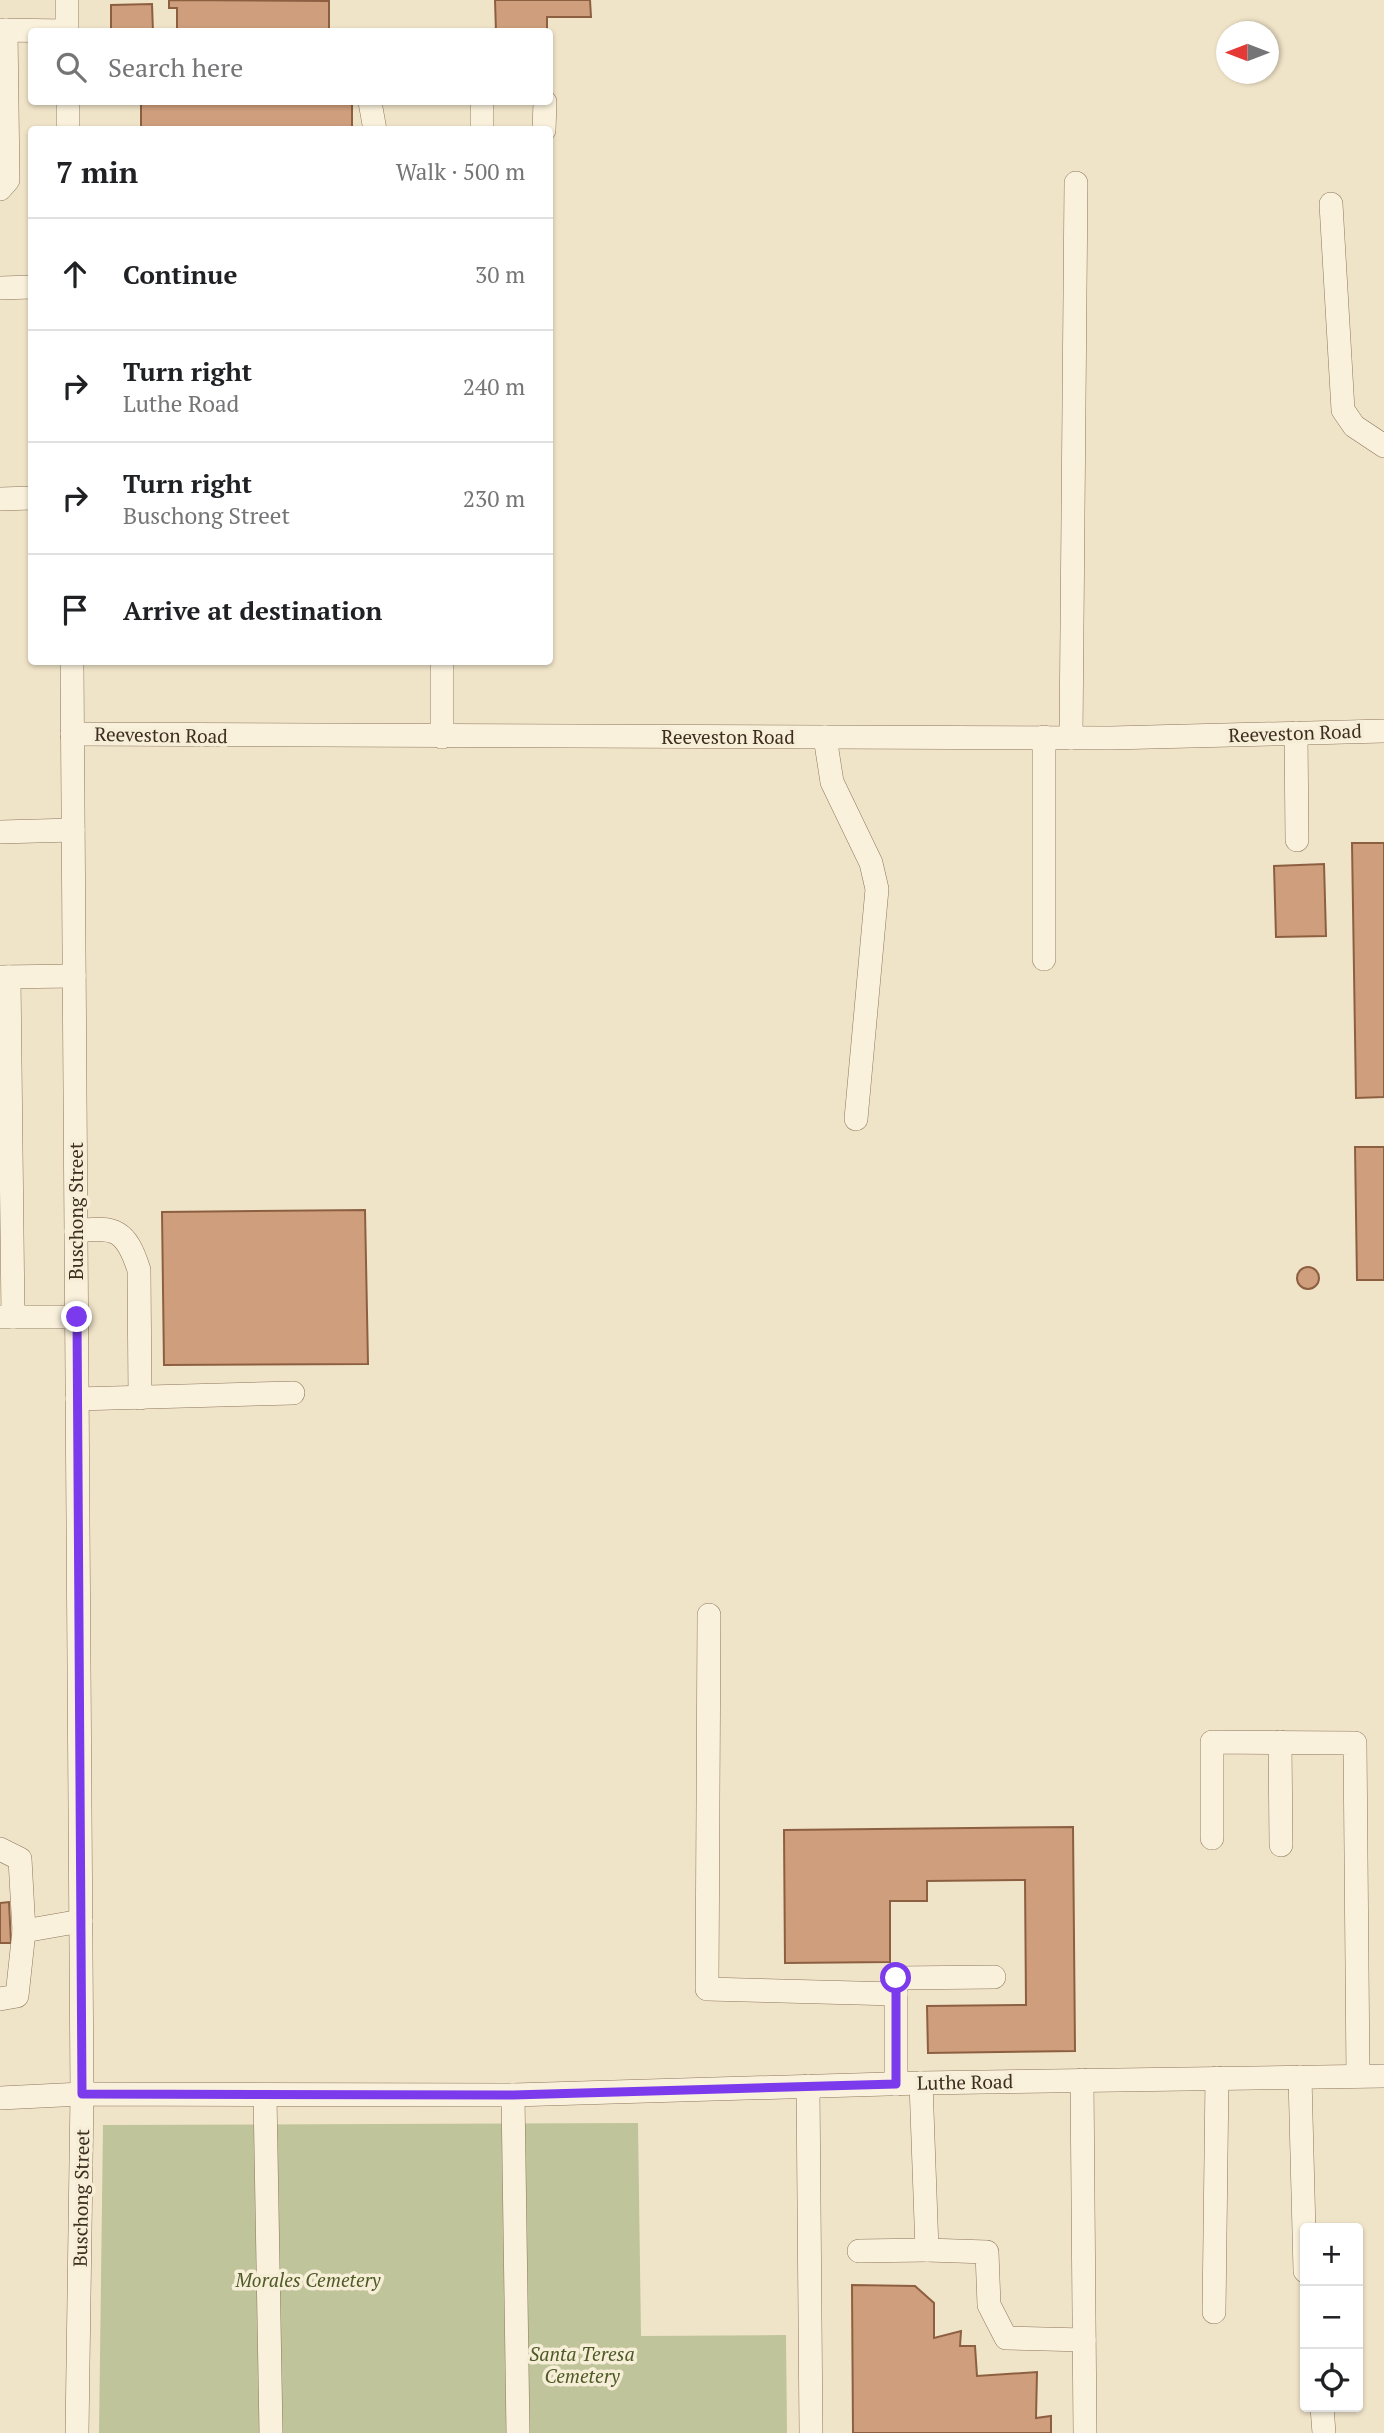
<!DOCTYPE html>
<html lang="en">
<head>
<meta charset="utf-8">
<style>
	body { margin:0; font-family:"PT Serif",serif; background:#f2f2f2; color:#202124 }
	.controls { position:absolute; right:21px; bottom:21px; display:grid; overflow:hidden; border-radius:7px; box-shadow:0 2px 5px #0004 }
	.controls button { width:63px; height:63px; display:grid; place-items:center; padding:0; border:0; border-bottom:2px solid #e0e0e0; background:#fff; color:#202124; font:35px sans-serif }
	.compass { position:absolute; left:1216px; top:21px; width:63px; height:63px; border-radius:50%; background:#fff; box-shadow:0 2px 5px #0004; rotate:270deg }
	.stop { position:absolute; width:21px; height:21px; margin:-16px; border:5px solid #7c3aed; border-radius:50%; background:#fff }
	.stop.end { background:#7c3aed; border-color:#fff; box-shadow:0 2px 7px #0008 }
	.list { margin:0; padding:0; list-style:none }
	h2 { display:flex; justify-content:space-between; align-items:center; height:91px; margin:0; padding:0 28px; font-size:30px }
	h2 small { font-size:23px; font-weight:400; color:#757577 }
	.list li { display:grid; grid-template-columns:46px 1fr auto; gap:21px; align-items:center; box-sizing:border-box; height:112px; padding:0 28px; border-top:2px solid #e0e0e0 }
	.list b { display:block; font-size:26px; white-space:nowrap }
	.list p { margin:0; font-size:23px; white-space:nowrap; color:#757577 }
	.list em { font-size:23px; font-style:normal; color:#757577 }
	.icon { flex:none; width:38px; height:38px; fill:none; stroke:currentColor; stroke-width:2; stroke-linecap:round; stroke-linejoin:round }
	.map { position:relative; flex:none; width:1384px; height:2433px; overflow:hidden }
	.search { position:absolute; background:#fff; box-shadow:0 2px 5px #0004; left:28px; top:28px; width:525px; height:77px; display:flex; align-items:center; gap:18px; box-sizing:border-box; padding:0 24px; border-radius:7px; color:#757577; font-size:26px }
	.panel { position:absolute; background:#fff; box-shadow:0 2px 5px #0004; left:28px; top:126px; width:525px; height:539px; border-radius:7px }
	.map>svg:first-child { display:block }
</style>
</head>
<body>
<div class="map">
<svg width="1384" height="2433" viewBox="0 0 1384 2433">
	<rect width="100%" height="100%" fill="#f0e4c8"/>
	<polygon fill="#bfc49a" points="638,2123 641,2336 786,2335 787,2433 99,2433 103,2125"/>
	<g fill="#cf9f7d" stroke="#8d5f41" stroke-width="2">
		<polygon points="169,0 329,1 329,32 177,32 177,8 169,8"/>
		<polygon points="495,0 590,0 591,17 547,17 547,32 496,32"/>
		<polygon points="152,4 153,32 111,32 111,5"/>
		<rect x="141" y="102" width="211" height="28"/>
		<polygon points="1352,843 1384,843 1384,1097 1356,1098"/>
		<polygon points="1324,864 1326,936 1276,937 1274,866"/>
		<polygon points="1355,1147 1384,1147 1384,1280 1357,1280"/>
		<polygon points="365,1210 368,1364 164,1365 162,1212"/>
		<circle cx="1308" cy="1278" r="11"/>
		<polygon points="1073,1827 1075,2051 928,2053 927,2006 1026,2005 1025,1880 927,1881 927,1901 890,1901 890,1962 785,1963 784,1830"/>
		<polygon points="9,1902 11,1943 0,1943 0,1903"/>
		<polygon points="852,2285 915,2286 934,2303 934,2338 961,2331 960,2346 975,2346 977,2376 1037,2372 1036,2418 1051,2416 1051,2433 853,2433"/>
	</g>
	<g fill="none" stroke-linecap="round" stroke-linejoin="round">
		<g stroke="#8d765c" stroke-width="24">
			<g id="minor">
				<polyline points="67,0 67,32"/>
				<polyline points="0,30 67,31"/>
				<polyline points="68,102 68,130"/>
				<polyline points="370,102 375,130"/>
				<polyline points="482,102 482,130"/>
				<polyline points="544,130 545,102"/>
				<polyline points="0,189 8,180 6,30"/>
				<polyline points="1331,204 1343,410 1354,426 1384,446"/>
				<polyline points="0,288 32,287"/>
				<polyline points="0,499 32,498"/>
				<polyline points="72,662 82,2094 77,2433"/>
				<polyline points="442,662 442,737"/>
				<polyline points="1296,733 1297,840"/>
				<polyline points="72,734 1111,738 1384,731"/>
				<polyline points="825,737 832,782 871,863 877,889 856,1119"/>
				<polyline points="1044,737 1044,959"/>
				<polyline points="1071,738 1076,183"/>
				<polyline points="0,832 73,830"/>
				<polyline points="0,977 74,976"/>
				<polyline points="9,977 13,1317"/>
				<path d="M76 1231C116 1226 126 1230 139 1270L140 1398"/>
				<polyline points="0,1317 77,1317"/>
				<polyline points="77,1399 293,1393"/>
				<polyline points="709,1615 707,1989 896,1994"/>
				<polyline points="1280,1742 1281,1845"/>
				<polyline points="1212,1838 1212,1742 1355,1743 1358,2076"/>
				<polyline points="0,1849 20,1859 24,1931 17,1996 0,1999"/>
				<polyline points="24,1931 81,1921"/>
				<polyline points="1300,2077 1305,2271"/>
				<polyline points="1082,2080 1085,2433"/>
				<polyline points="921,2083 927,2250 987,2252 989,2305 1006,2338 1084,2340"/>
				<polyline points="896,2084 896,1978 994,1977"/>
				<polyline points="808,2086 811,2433"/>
				<polyline points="265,2095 271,2433"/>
				<polyline points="513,2095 518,2433"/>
				<polyline points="0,2098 82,2094 513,2095 921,2083 1384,2076"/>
				<polyline points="859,2251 927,2250"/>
				<polyline points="1214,2312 1217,2078"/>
				<polyline points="1322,2407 1324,2433"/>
			</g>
		</g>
		<use href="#minor" stroke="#faf1dc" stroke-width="23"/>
	</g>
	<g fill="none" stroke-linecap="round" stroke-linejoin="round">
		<polyline stroke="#7c3aed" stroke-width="9" points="77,1317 82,2094 513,2095 896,2084 896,1978"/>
	</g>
	<g text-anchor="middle" stroke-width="7" stroke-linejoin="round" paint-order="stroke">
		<g font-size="19" fill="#3d2e20" stroke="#f7eed8">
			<text transform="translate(1295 733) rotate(-2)" y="7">Reeveston Road</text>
			<text transform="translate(161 735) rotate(1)" y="7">Reeveston Road</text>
			<text x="728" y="744">Reeveston Road</text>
			<text transform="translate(76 1211) rotate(-90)" y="7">Buschong Street</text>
			<text transform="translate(965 2082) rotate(-1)" y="7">Luthe Road</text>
			<text transform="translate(81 2198) rotate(-89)" y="7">Buschong Street</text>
		</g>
		<g font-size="19" font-style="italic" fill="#4d5a26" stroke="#f7eed8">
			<text x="308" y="2287">Morales Cemetery</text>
			<text x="582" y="2361">Santa Teresa<tspan x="582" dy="22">Cemetery</tspan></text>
		</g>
	</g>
</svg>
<div class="controls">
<button>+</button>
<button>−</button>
<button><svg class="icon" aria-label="locate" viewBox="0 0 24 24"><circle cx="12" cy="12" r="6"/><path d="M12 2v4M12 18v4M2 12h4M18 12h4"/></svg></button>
</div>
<svg class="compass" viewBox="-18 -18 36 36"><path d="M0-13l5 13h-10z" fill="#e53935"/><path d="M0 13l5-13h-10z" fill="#757577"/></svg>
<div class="stop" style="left:896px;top:1978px"></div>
<div class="stop end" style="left:77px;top:1317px"></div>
<div class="search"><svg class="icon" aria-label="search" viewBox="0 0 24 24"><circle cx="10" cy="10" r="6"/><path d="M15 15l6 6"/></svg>Search here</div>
<section class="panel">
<h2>7 min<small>Walk · 500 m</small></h2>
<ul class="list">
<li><svg class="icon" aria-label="ahead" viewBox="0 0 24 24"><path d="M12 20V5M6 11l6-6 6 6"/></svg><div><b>Continue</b></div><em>30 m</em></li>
<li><svg class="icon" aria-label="right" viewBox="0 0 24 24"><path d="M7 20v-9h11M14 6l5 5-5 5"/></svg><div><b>Turn right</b><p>Luthe Road</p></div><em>240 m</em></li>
<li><svg class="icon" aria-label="right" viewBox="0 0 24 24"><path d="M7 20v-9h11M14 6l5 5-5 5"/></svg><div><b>Turn right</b><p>Buschong Street</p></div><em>230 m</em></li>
<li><svg class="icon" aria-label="arrive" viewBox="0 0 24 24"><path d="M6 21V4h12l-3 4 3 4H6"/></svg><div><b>Arrive at destination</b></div></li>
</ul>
</section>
</div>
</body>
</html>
